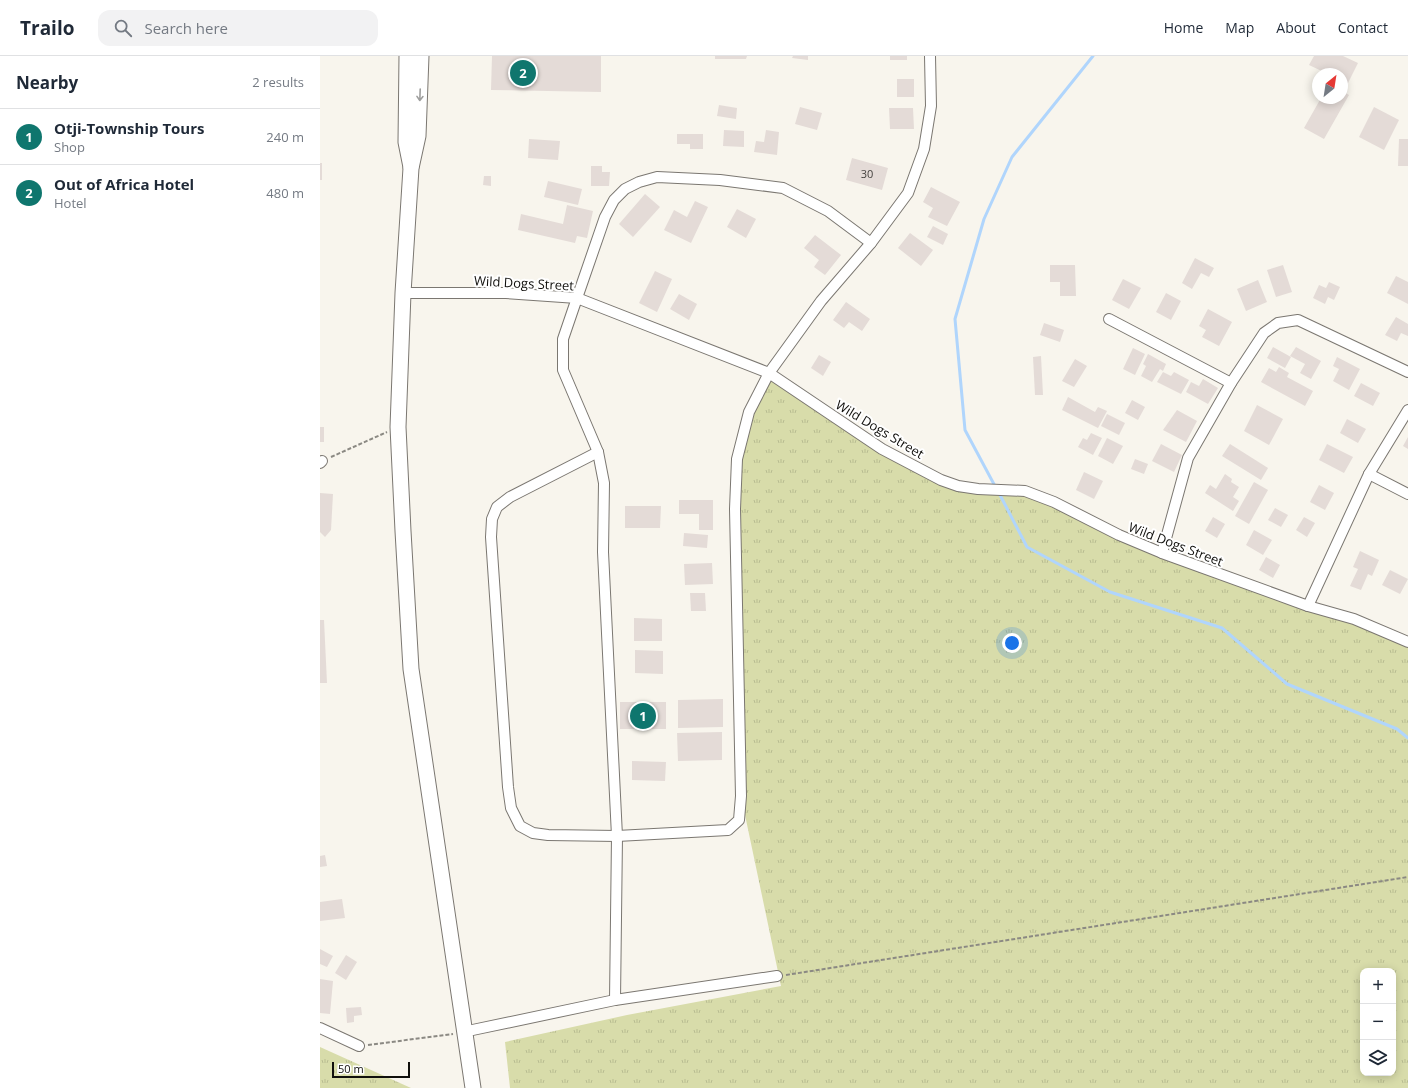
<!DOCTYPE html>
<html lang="en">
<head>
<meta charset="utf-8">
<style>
	body { margin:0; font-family:"Open Sans",sans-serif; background:#f2f2f3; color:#1f2937 }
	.controls { position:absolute; right:12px; bottom:12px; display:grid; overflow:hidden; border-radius:8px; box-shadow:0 2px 10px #0003 }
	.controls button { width:36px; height:36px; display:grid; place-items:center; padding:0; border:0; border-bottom:1px solid #e0e1e3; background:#fff; color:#1f2937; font:20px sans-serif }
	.compass { position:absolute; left:992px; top:12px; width:36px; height:36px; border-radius:50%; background:#fff; box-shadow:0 2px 10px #0003; rotate:30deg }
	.scale { position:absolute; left:12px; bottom:10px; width:78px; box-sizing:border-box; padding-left:4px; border:2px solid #100f0c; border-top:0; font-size:11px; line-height:14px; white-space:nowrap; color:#100f0c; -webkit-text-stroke:3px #fff; paint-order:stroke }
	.you { position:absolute; left:692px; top:587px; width:14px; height:14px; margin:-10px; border:3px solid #fff; border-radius:50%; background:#1a73e8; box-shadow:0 0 0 6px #1a73e833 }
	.badge { display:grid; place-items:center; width:26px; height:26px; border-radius:50%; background:#0f766e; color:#fff; font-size:13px; font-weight:700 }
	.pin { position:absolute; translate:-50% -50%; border:2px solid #fff; box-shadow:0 1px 4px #0006 }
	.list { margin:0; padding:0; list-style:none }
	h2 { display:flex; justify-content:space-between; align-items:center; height:52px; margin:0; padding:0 16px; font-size:17px }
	h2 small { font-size:13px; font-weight:400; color:#747a83 }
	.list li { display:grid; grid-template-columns:26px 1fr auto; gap:12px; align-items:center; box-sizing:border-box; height:56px; padding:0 16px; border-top:1px solid #e0e1e3 }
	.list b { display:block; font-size:15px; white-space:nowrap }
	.list p { margin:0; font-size:13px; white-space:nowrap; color:#747a83 }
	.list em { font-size:13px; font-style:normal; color:#747a83 }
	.icon { flex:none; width:22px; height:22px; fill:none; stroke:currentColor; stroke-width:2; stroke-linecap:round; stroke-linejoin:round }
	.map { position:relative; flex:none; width:1088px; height:1032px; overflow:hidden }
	header { display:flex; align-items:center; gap:24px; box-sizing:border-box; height:56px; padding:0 20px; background:#fff; border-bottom:1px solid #e0e1e3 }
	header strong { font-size:19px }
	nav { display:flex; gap:22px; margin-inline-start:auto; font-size:14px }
	.search { width:280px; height:36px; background:#f2f2f3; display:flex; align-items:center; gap:10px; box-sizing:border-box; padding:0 14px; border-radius:12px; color:#747a83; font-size:15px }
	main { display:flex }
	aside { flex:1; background:#fff }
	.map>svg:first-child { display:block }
</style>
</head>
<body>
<header>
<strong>Trailo</strong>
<div class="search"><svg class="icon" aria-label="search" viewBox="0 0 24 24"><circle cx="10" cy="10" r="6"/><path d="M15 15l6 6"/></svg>Search here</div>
<nav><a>Home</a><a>Map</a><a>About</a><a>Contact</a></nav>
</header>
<main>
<aside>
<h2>Nearby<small>2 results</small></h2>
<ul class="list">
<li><span class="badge">1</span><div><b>Otji-Township Tours</b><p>Shop</p></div><em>240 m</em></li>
<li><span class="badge">2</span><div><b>Out of Africa Hotel</b><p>Hotel</p></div><em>480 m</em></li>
</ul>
</aside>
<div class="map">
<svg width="1088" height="1032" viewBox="0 0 1088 1032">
	<defs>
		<pattern id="grass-tufts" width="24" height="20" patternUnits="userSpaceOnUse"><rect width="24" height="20" fill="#d8dcaa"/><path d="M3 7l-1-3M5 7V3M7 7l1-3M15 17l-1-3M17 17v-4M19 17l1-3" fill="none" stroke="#b8bc91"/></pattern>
	</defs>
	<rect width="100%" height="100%" fill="#f8f5ed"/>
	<g fill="url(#grass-tufts)" fill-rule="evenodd">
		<path d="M449 317 562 393 621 424 705 435 799 479 1088 586V1032H190L185 986 307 959 461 930 421 740 417 403 429 356ZM1043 915H1073V1017H1043Z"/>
		<polygon points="0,991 91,1032 0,1032"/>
	</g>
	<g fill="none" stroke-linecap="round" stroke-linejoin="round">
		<g stroke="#b0d5fc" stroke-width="3">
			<polyline points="676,432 645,374 635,263 664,163 692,101 773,0"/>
			<polyline points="679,437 707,491 790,536 902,572 967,628 1077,673 1088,682"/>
		</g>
	</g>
	<g fill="#e4dbd7">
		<polygon points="172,0 281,0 281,36 171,34"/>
		<polygon points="395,0 427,0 426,3 395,3"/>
		<polygon points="473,0 488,0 488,4 472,2"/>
		<rect x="570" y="0" width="17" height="4"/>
		<polygon points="994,0 1023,0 1038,7 1028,27 1022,24 1022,18 1008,18 989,9"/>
		<rect x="577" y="23" width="17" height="18"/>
		<polygon points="1022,35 1029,39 1004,83 984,72 1001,42 1022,42"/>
		<polygon points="399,49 417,52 416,63 397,60"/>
		<polygon points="480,51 502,57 497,74 475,68"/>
		<polygon points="1054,51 1079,64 1064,94 1039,81"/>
		<polygon points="569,52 593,52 594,73 570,73"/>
		<polygon points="404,74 424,75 424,91 403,90"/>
		<polygon points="446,74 459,76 457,99 434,96 436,85 444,86"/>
		<polygon points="357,78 383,78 383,93 370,93 370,88 357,88"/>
		<polygon points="209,83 240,85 238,104 208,102"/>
		<polygon points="1079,83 1088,83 1088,110 1078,110"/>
		<polygon points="532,102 568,112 562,134 526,124"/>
		<rect x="0" y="107" width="2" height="17"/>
		<polygon points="271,110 282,110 282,116 290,116 289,130 271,130"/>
		<polygon points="164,120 171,120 171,130 163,129"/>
		<polygon points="228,125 262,133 258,149 224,141"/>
		<polygon points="611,131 640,146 627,170 608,161 613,152 603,146"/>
		<polygon points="325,138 340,151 313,181 299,168"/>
		<polygon points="375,145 388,151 371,187 344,174 354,154 367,161"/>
		<polygon points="247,149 273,155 267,182 257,180 255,187 198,174 201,158 243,168"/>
		<polygon points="417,153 436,163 426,182 407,171"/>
		<polygon points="613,170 628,178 623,189 607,181"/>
		<polygon points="590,177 613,194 601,210 578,192"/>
		<polygon points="495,179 521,199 505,219 494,211 499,204 484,192"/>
		<polygon points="875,202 894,212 889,221 881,217 872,233 862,227"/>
		<polygon points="730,209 755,209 756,240 740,240 740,226 730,226"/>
		<polygon points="963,209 972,236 956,241 947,214"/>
		<polygon points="335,215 352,223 337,256 319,247"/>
		<polygon points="1076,220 1088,226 1088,248 1067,237"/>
		<polygon points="803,223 821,232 809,253 792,244"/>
		<polygon points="938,224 947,246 926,255 917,233"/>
		<polygon points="1009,226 1020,231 1014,244 1008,241 1005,248 993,242 999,229 1006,232"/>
		<polygon points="846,237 861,245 851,264 836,256"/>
		<polygon points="359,238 377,248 369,264 350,253"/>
		<polygon points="526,246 550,263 542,275 529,266 524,272 513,264"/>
		<polygon points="888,253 912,266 899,290 882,281 886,274 879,270"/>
		<polygon points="1076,261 1088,268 1088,280 1081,277 1077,285 1065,279"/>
		<polygon points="724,267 744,274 740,286 720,279"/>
		<polygon points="953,291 971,301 965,312 947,302"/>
		<polygon points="976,291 1001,305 991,323 980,317 985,308 970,300"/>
		<polygon points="813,292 825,298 815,319 803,313"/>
		<polygon points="828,298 846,308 843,315 840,313 832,326 821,320 826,310 823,308"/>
		<polygon points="499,299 511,306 503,320 491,312"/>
		<polygon points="721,300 723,339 715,339 713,301"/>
		<polygon points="1017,301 1040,313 1029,334 1013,325 1019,313 1013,310"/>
		<polygon points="755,303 767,310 754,331 742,325"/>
		<polygon points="959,311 969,317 967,321 993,335 985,350 941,326 949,312 956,316"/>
		<polygon points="843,316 851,320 854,316 869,324 861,338 837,326"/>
		<polygon points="883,323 898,332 888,348 866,336 871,326 879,330"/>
		<polygon points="1041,327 1060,337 1053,350 1034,340"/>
		<polygon points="748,341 775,356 778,351 787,355 778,372 742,354"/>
		<polygon points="812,344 825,351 818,364 805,357"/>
		<polygon points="937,349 963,363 949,389 924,375"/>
		<polygon points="857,354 877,365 866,386 843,374"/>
		<polygon points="787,358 805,367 799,379 781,370"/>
		<polygon points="1027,363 1046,373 1038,387 1020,377"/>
		<rect x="0" y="371" width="4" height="15"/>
		<polygon points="771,377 782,382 773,399 758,391 763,382 767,384"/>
		<polygon points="1088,381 1088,393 1083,390"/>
		<polygon points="787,382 803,390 793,408 778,400"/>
		<polygon points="841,388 862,399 854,416 832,405"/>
		<polygon points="910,388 948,412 941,424 902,400"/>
		<polygon points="1007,388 1033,401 1024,417 999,404"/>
		<polygon points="815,403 828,408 824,418 811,413"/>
		<polygon points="764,416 783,425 774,443 756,434"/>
		<polygon points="905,418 912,423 911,426 919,431 913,441 919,445 913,455 885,437 890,429 896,433"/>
		<polygon points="934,426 948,434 929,468 915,460"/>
		<polygon points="999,429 1014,437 1005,454 990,446"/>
		<polygon points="0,437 13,438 11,474 5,481 0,476"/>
		<polygon points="359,444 393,444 393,474 379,474 379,458 359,458"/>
		<polygon points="305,450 341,450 340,472 305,472"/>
		<polygon points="955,452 968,459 961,471 948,464"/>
		<polygon points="893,461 905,468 897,482 885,475"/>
		<polygon points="984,461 995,467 987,481 976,474"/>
		<polygon points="934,474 952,484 943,499 926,489"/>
		<polygon points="364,477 388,479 387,492 363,490"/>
		<polygon points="1040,495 1059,504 1052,520 1048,518 1041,534 1030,530 1038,513 1033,511"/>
		<polygon points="946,501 960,509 953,522 939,514"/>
		<polygon points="392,507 393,528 365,529 364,508"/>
		<polygon points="1070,514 1088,523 1080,538 1062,529"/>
		<polygon points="370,537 385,537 386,555 371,555"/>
		<polygon points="314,562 342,563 342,585 314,585"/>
		<polygon points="0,564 4,564 7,627 0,627"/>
		<polygon points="315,594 343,595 343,618 315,617"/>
		<polygon points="403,643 403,671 358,672 358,644"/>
		<rect x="300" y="646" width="46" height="27"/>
		<polygon points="402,676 402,704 358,705 357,677"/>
		<polygon points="312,705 346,706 345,725 312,724"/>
		<polygon points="5,799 7,810 0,811 0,800"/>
		<polygon points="22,843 25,862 0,865 0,846"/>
		<polygon points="0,893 13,900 7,911 0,908"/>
		<polygon points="26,899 37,906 26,924 15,917"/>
		<polygon points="0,923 13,925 10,958 0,957"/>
		<polygon points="41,951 42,959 34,960 34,966 27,967 26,952"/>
	</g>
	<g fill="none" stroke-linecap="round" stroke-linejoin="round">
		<g stroke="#7b7771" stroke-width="12">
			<g id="minor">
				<polyline points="83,237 186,237 257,242 449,317 562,393 621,424 638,430 658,433 705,435 734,446 799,479 842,497 988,550 1034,563 1088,586"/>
				<polyline points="789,263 911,327"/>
				<polyline points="278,396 190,441 177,451 172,463 171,481 188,731 191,752 200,770 213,777 228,779 297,780 408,774 419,764 421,740 415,453 417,403 429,356 449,317 501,245 551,187 588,137 604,93 611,50 610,0"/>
				<polyline points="0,407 2,405"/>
				<polyline points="1049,418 1088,438"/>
				<polyline points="842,497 868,402 911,327 944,277 958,267 978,264 1088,316"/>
				<polyline points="988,550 1049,418 1088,354"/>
				<polyline points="295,944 297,780 283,496 284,427 278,396 243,314 243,283 257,242 285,161 294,144 305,133 319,126 337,121 400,124 463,132 508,155 551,187"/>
				<polyline points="0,972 39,990"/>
				<polyline points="143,976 295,944 457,920"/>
			</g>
		</g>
		<g stroke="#7b7771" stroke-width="17">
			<g id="highway">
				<polyline points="87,0 86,86 91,111"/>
				<polyline points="101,0 98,80 91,112 83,237 78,371 83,475 91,613 153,1032"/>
			</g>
		</g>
		<g stroke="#8b8983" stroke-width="2" stroke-dasharray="4 2" stroke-linecap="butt">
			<polyline points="11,401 67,376"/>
			<polyline points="466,919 1088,821"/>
			<polyline points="48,989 133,978"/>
		</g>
		<use href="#minor" stroke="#fff" stroke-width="10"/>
		<use href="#highway" stroke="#fff" stroke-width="15"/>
	</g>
	<defs><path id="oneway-shaft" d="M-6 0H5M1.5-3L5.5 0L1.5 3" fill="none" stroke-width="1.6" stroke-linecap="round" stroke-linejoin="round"/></defs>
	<use stroke="#9f9f9e" href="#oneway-shaft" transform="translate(100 39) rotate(92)"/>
	<g text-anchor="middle" stroke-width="4" stroke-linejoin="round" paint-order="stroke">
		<g font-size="11" fill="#45423f">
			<text x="547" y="122">30</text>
		</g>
		<g font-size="13" fill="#100f0c" stroke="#fff">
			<text transform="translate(204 227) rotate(3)" y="5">Wild Dogs Street</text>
			<text transform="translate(560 373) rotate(31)" y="5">Wild Dogs Street</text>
			<text transform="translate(856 488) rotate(21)" y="5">Wild Dogs Street</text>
		</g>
	</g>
</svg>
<div class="controls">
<button>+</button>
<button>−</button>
<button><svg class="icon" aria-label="layers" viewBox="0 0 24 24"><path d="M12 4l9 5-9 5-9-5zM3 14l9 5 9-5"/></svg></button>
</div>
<svg class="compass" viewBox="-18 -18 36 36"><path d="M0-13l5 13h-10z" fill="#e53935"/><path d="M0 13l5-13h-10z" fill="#747a83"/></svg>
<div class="scale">50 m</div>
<div class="you"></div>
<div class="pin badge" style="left:323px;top:660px">1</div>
<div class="pin badge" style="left:203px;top:17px">2</div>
</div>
</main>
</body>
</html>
